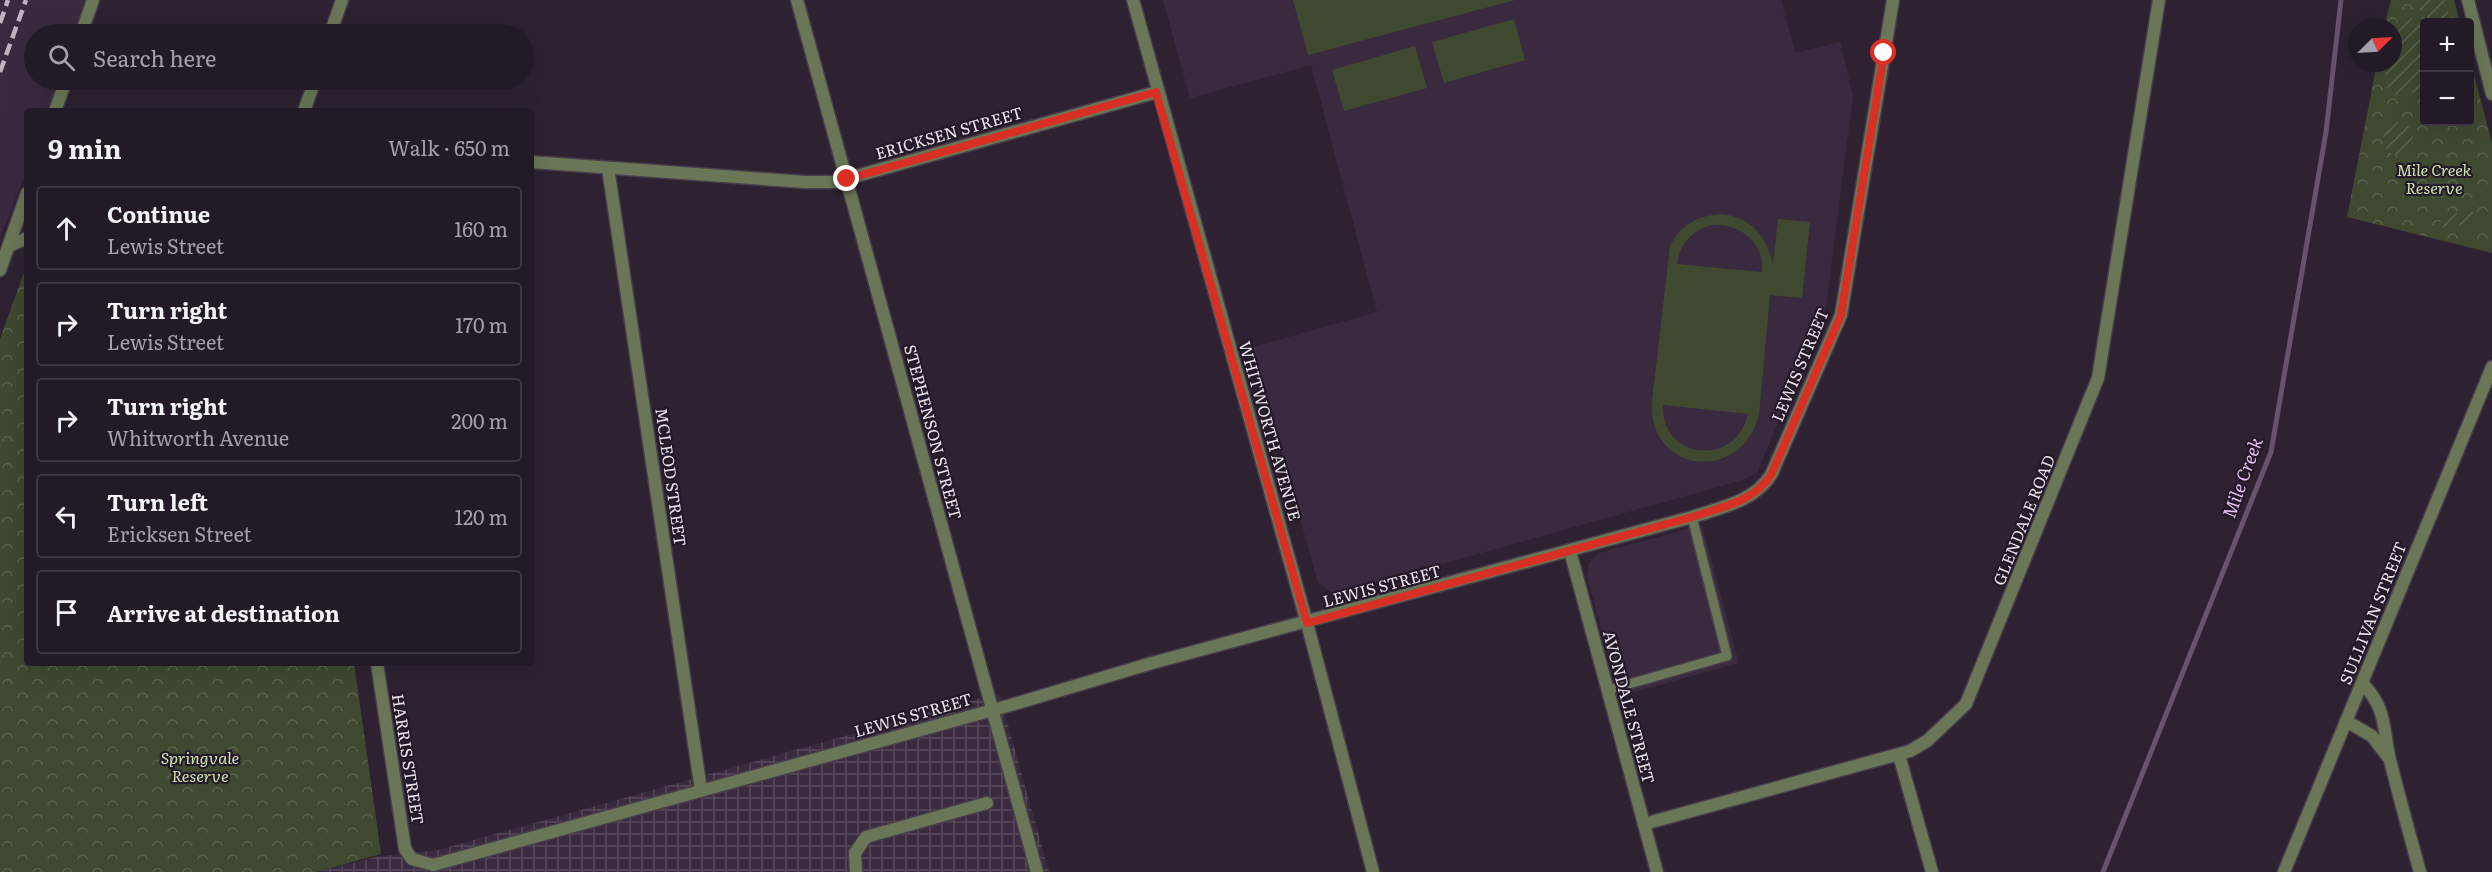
<!DOCTYPE html>
<html lang="en">
<head>
<meta charset="utf-8">
<style>
	body { margin:0; font-family:Literata,serif; background:#2e2732; color:#f1f3f6 }
	.controls { position:absolute; right:18px; top:18px; display:grid; overflow:hidden; border-radius:6px; box-shadow:0 6px 24px #0002 }
	.controls button { width:54px; height:54px; display:grid; place-items:center; padding:0; border:0; border-bottom:2px solid #3f3843; background:#221a26; color:#f1f3f6; font:30px sans-serif }
	.compass { position:absolute; left:2348px; top:18px; width:54px; height:54px; border-radius:50%; background:#221a26; box-shadow:0 6px 24px #0002; rotate:66deg }
	.stop { position:absolute; width:18px; height:18px; margin:-14px; border:4px solid #d93025; border-radius:50%; background:#fff }
	.stop.end { background:#d93025; border-color:#fff; box-shadow:0 2px 6px #0008 }
	.list { margin:0; padding:0; list-style:none }
	h2 { display:flex; justify-content:space-between; align-items:center; height:78px; margin:0; padding:0 24px; font-size:26px }
	h2 small { font-size:20px; font-weight:400; color:#a2a1a7 }
	.list li { display:grid; grid-template-columns:39px 1fr auto; gap:18px; align-items:center; box-sizing:border-box; height:84px; margin:0 12px 12px; padding:0 12px; border:2px solid #3f3843; border-radius:6px }
	.list b { display:block; font-size:22px; white-space:nowrap }
	.list p { margin:0; font-size:20px; white-space:nowrap; color:#a2a1a7 }
	.list em { font-size:20px; font-style:normal; color:#a2a1a7 }
	.icon { flex:none; width:33px; height:33px; fill:none; stroke:currentColor; stroke-width:2; stroke-linecap:round; stroke-linejoin:round }
	.map { position:relative; flex:none; width:2492px; height:872px; overflow:hidden }
	.search { position:absolute; background:#221a26; box-shadow:0 6px 24px #0002; left:24px; top:24px; width:510px; height:66px; display:flex; align-items:center; gap:15px; box-sizing:border-box; padding:0 21px; border-radius:33px; color:#a2a1a7; font-size:22px }
	.panel { position:absolute; background:#221a26; box-shadow:0 6px 24px #0002; left:24px; top:108px; width:510px; height:558px; border-radius:6px }
	.map>svg:first-child { display:block }
</style>
</head>
<body>
<div class="map">
<svg width="2492" height="872" viewBox="0 0 2492 872">
	<defs>
		<pattern id="industrial-grid" width="8" height="8" patternUnits="userSpaceOnUse" patternTransform="scale(1.5)"><rect width="8" height="8" fill="#3a2a3f"/><path d="M0 4h8M4 0v8" fill="none" stroke="#57495b"/></pattern>
		<pattern id="park-crowns" width="20" height="18" patternUnits="userSpaceOnUse" patternTransform="scale(1.5)"><rect width="20" height="18" fill="#3f4930"/><path d="M2 6a3 3 0 1 1 6 0M12 15a3 3 0 1 1 6 0" fill="none" stroke="#5b634e"/></pattern>
		<pattern id="garden-furrows" width="10" height="10" patternUnits="userSpaceOnUse" patternTransform="scale(1.5)"><rect width="10" height="10" fill="#3f4930"/><path d="M-1 1l2-2M0 10L10 0M9 11l2-2" fill="none" stroke="#5b634e"/></pattern>
	</defs>
	<rect width="100%" height="100%" fill="#2e2232"/>
	<g fill="#3a2a3f">
		<polygon points="0,0 96,0 82,34 34,34 34,80 64,80 51,111 27,111 27,170 0,237"/>
		<polygon points="1163,0 1781,0 1795,53 1840,42 1853,96 1826,307 1757,473 1743,480 1334,594 1318,583 1253,347 1377,312 1322,106 1311,65 1190,98"/>
		<polygon points="1702,525 1739,663 1620,696 1587,577 1589,563 1599,553"/>
	</g>
	<polygon fill="url(#industrial-grid)" points="999,693 1049,872 317,872 380,856 438,850"/>
	<g fill="#3f4930" fill-rule="evenodd">
		<polygon points="1293,0 1515,0 1308,55"/>
		<polygon points="1514,19 1525,60 1444,83 1432,42"/>
		<polygon points="1415,46 1427,88 1344,111 1332,70"/>
		<path d="M1723 214C1752 219 1767 236 1773 265L1778 219 1810 222 1802 298 1770 295 1759 415C1740 486 1647 472 1652 401L1670 246C1681 224 1699 215 1723 214ZM1711 225C1739 223 1765 242 1762 272L1677 264C1679 244 1692 231 1711 225ZM1663 405 1748 414C1736 468 1661 460 1663 405Z"/>
	</g>
	<g fill="url(#park-crowns)">
		<polygon points="2391,0 2454,0 2460,22 2424,22 2424,122 2470,122 2470,60 2492,143 2492,253 2347,217 2377,63 2393,63 2393,27 2384,27"/>
		<polygon points="27,264 27,663 354,663 381,854 316,872 0,872 0,339"/>
	</g>
	<g fill="url(#garden-furrows)">
		<polygon points="2415,0 2445,0 2451,22 2433,22 2419,10"/>
		<polygon points="2419,16 2426,22 2424,91 2392,95 2387,90 2385,66 2385,63 2393,63 2393,41 2399,22"/>
		<polygon points="2394,121 2407,124 2413,134 2411,150 2406,155 2392,154 2383,146 2383,130"/>
		<polygon points="2466,210 2474,212 2477,219 2470,228 2465,229 2455,224 2444,228 2440,225 2442,214 2449,211 2460,214"/>
	</g>
	<g fill="none" stroke-linecap="round" stroke-linejoin="round">
		<polyline stroke="#67536e" stroke-width="5" points="2103,872 2271,452 2326,132 2341,0"/>
		<g stroke="#483d4c" stroke-width="12">
			<polyline id="service" points="1608,690 1727,656 1692,517"/>
		</g>
		<g stroke="#483d4c" stroke-width="15">
			<g id="minor">
				<polyline points="797,0 1037,872"/>
				<polyline points="1133,0 1307,623 1373,872"/>
				<polyline points="2468,0 2492,94"/>
				<polyline points="81,34 93,0"/>
				<polyline points="330,34 342,0"/>
				<polyline points="55,111 66,80"/>
				<polyline points="304,111 315,80"/>
				<polyline points="531,162 805,182 835,182 1157,92"/>
				<polyline points="608,168 701,790"/>
				<polyline points="9,246 27,238"/>
				<polyline points="0,270 27,193"/>
				<polyline points="1570,551 1657,872"/>
				<path d="M377 663 405 849 412 859 433 865 1011 705 1152 663 1692 517C1722 507 1753 502 1771 475L1841 315 1893 0"/>
				<path d="M2362 683C2389 710 2382 732 2391 764 2400 800 2410 836 2420 872"/>
				<polyline points="2346,721 2372,736 2388,757"/>
				<polyline points="1899,755 1932,872"/>
				<polyline points="1644,824 1910,751 1927,741 1966,704 2098,378 2159,0"/>
				<polyline points="856,872 855,853 866,837 987,803"/>
				<polyline points="2284,872 2492,367"/>
			</g>
		</g>
		<use href="#service" stroke="#6a7757" stroke-width="9"/>
		<use href="#minor" stroke="#6a7757" stroke-width="12"/>
		<g stroke="#bdb4c0" stroke-width="4.5" stroke-dasharray="12 6" stroke-linecap="butt">
			<polyline points="0,23 8,0"/>
			<polyline points="0,72 26,0"/>
		</g>
	</g>
	<g fill="none" stroke-linecap="round" stroke-linejoin="round">
		<path stroke="#d93025" stroke-width="8" d="M847 179 1156 92 1307 623 1692 517C1722 507 1753 502 1771 475L1841 315 1884 53"/>
	</g>
	<g text-anchor="middle" stroke-width="4.5" stroke-linejoin="round" paint-order="stroke">
		<g font-size="16" fill="#ebe3ed" stroke="#241928">
			<text transform="translate(949 133) rotate(-16)" y="6">ERICKSEN STREET</text>
			<text transform="translate(1800 365) rotate(-67)" y="6">LEWIS STREET</text>
			<text transform="translate(1270 431) rotate(74)" y="6">WHITWORTH AVENUE</text>
			<text transform="translate(933 432) rotate(75)" y="6">STEPHENSON STREET</text>
			<text transform="translate(671 477) rotate(82)" y="6">MCLEOD STREET</text>
			<text transform="translate(2024 520) rotate(-68)" y="6">GLENDALE ROAD</text>
			<text transform="translate(1382 586) rotate(-15)" y="6">LEWIS STREET</text>
			<text transform="translate(2373 613) rotate(-68)" y="6">SULLIVAN STREET</text>
			<text transform="translate(1629 707) rotate(75)" y="6">AVONDALE STREET</text>
			<text transform="translate(913 715) rotate(-16)" y="6">LEWIS STREET</text>
			<text transform="translate(408 759) rotate(81)" y="6">HARRIS STREET</text>
		</g>
		<g font-size="16" font-style="italic" fill="#cfe6ad" stroke="#241928">
			<text x="2434" y="176">Mile Creek<tspan x="2434" dy="18">Reserve</tspan></text>
			<text x="200" y="764">Springvale<tspan x="200" dy="18">Reserve</tspan></text>
		</g>
		<g font-size="18" font-style="italic" fill="#e5bff1" stroke="#241928">
			<text transform="translate(2243 478) rotate(-70)" y="6">Mile Creek</text>
		</g>
	</g>
</svg>
<div class="controls">
<button>+</button>
<button>−</button>
</div>
<svg class="compass" viewBox="-18 -18 36 36"><path d="M0-13l5 13h-10z" fill="#e53935"/><path d="M0 13l5-13h-10z" fill="#a2a1a7"/></svg>
<div class="stop" style="left:1884px;top:53px"></div>
<div class="stop end" style="left:847px;top:179px"></div>
<div class="search"><svg class="icon" aria-label="search" viewBox="0 0 24 24"><circle cx="10" cy="10" r="6"/><path d="M15 15l6 6"/></svg>Search here</div>
<section class="panel">
<h2>9 min<small>Walk · 650 m</small></h2>
<ul class="list">
<li><svg class="icon" aria-label="ahead" viewBox="0 0 24 24"><path d="M12 20V5M6 11l6-6 6 6"/></svg><div><b>Continue</b><p>Lewis Street</p></div><em>160 m</em></li>
<li><svg class="icon" aria-label="right" viewBox="0 0 24 24"><path d="M7 20v-9h11M14 6l5 5-5 5"/></svg><div><b>Turn right</b><p>Lewis Street</p></div><em>170 m</em></li>
<li><svg class="icon" aria-label="right" viewBox="0 0 24 24"><path d="M7 20v-9h11M14 6l5 5-5 5"/></svg><div><b>Turn right</b><p>Whitworth Avenue</p></div><em>200 m</em></li>
<li><svg class="icon" aria-label="left" viewBox="0 0 24 24"><path d="M17 20v-9H6M10 6l-5 5 5 5"/></svg><div><b>Turn left</b><p>Ericksen Street</p></div><em>120 m</em></li>
<li><svg class="icon" aria-label="arrive" viewBox="0 0 24 24"><path d="M6 21V4h12l-3 4 3 4H6"/></svg><div><b>Arrive at destination</b></div></li>
</ul>
</section>
</div>
</body>
</html>
